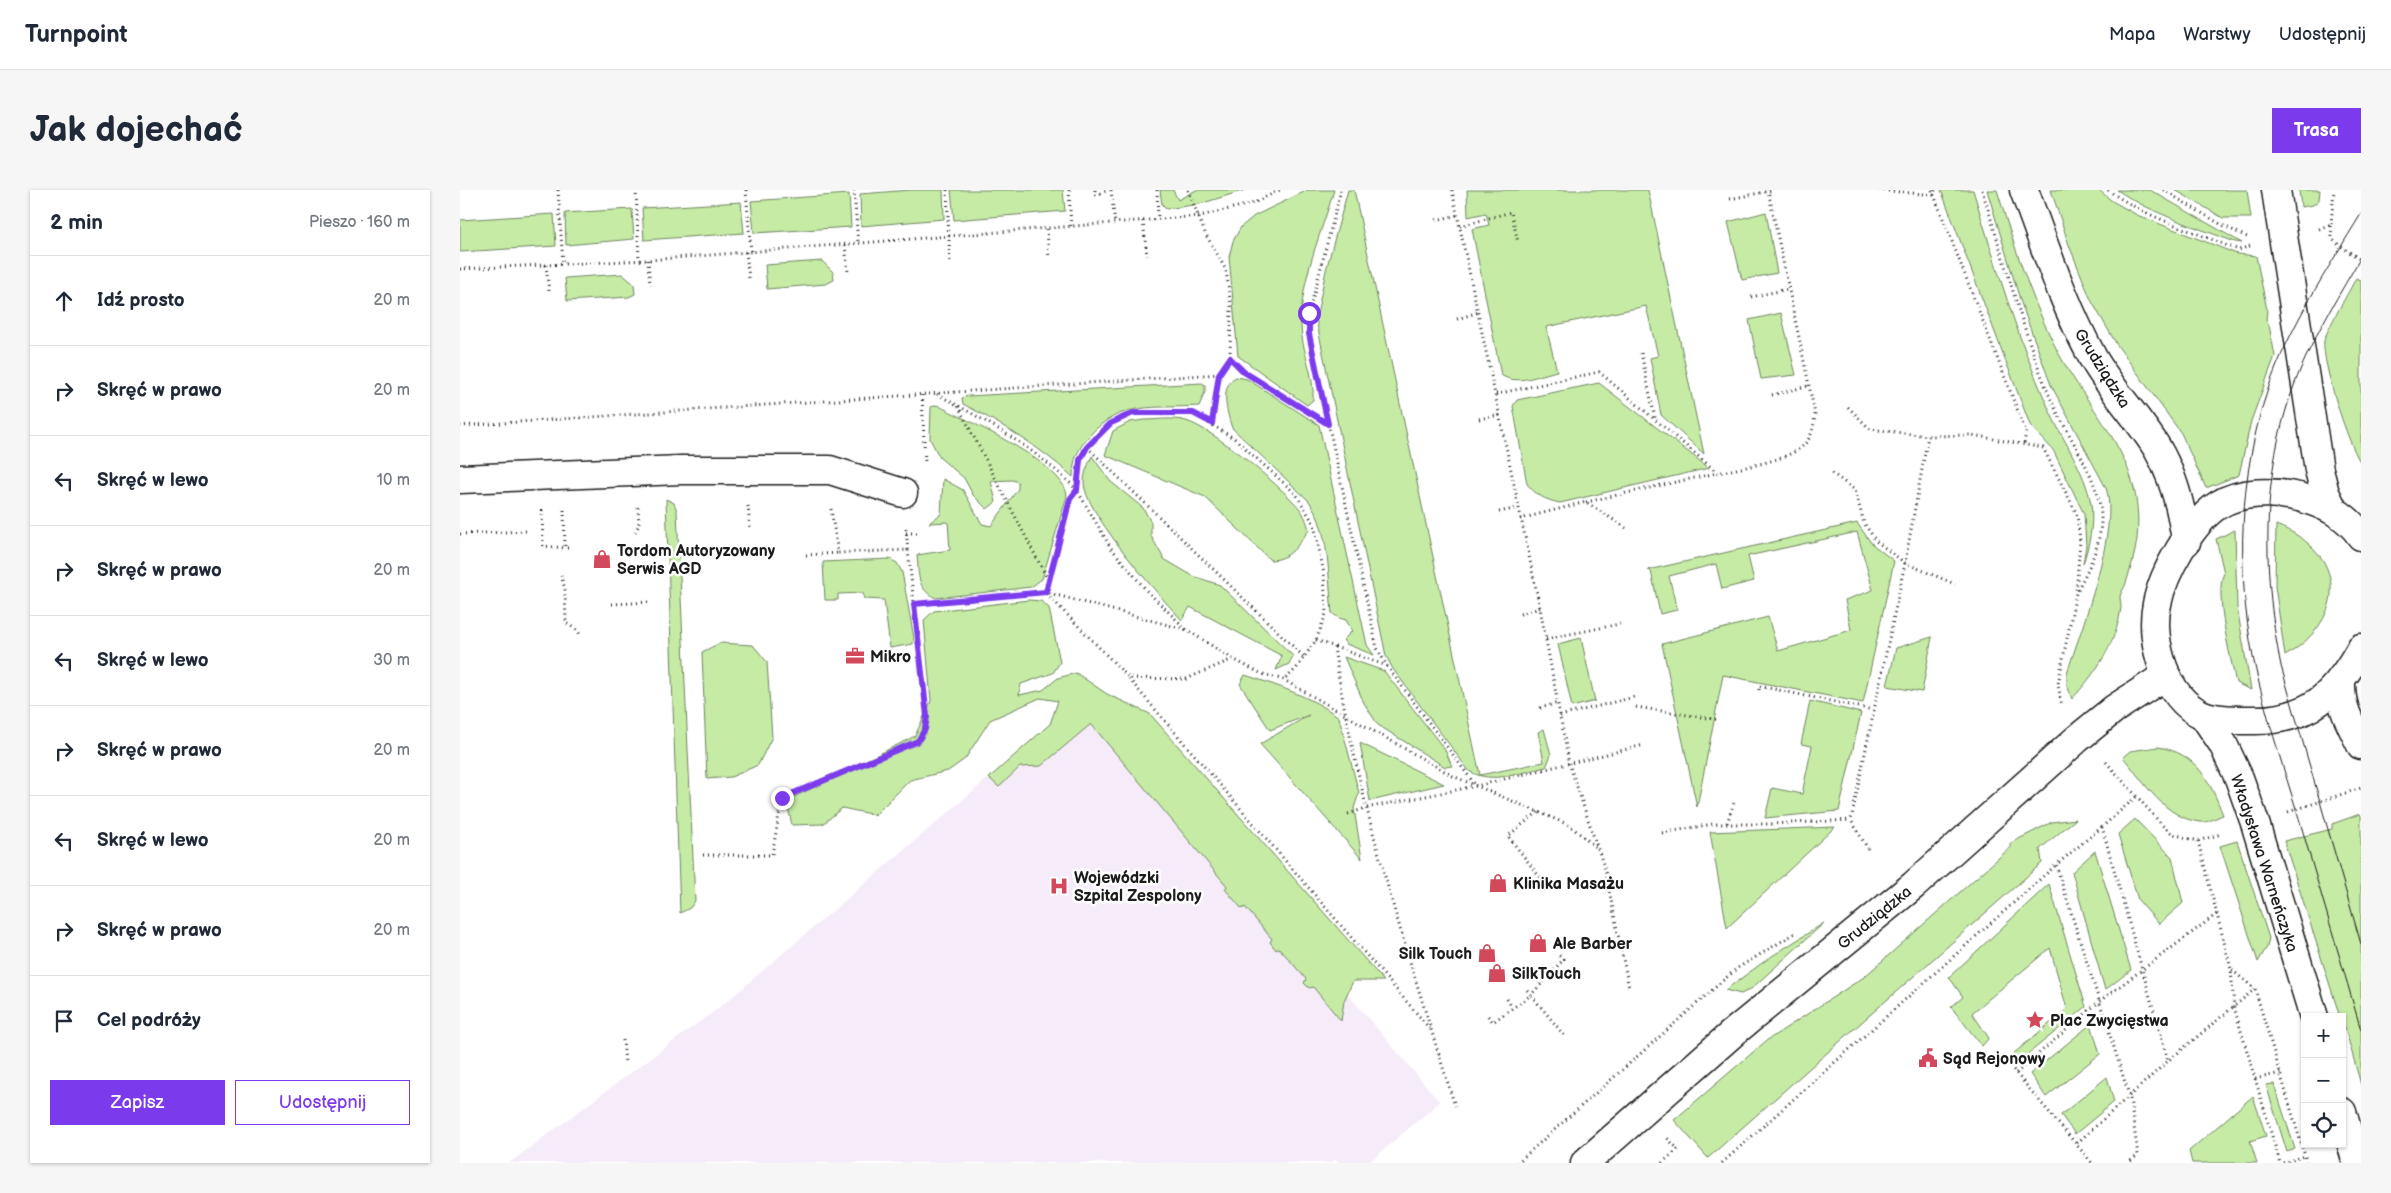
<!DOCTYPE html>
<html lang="pl">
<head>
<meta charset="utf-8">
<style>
	body { margin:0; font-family:"Balsamiq Sans",sans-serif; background:#f6f6f7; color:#1f2937 }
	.controls { position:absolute; right:15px; bottom:15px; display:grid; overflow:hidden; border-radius:0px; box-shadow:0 1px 4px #0004 }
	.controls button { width:45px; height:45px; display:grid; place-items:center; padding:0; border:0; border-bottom:1px solid #e0e1e3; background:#fff; color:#1f2937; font:25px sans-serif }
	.stop { position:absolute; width:15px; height:15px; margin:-11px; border:4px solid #7c3aed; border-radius:50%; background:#fff }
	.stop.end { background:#7c3aed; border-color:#fff; box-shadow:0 1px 5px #0008 }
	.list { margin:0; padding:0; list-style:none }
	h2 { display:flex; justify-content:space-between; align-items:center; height:65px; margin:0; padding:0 20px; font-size:21px }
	h2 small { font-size:16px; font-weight:400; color:#747a83 }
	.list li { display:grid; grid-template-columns:32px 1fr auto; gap:15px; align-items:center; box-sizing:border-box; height:90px; padding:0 20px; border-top:1px solid #e0e1e3 }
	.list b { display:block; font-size:19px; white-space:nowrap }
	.list em { font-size:16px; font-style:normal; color:#747a83 }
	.actions { display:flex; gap:10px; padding:15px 20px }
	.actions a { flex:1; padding:11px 0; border:1px solid #7c3aed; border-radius:0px; text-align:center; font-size:18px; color:#7c3aed }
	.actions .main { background:#7c3aed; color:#fff }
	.icon { flex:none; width:28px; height:28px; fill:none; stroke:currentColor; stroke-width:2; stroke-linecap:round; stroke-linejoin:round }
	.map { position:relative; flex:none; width:1901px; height:973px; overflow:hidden; border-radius:0px }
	header { display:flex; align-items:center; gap:30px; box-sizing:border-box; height:70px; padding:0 25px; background:#fff; border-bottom:1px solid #e0e1e3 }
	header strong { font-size:24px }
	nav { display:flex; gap:28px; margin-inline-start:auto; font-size:18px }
	.intro { display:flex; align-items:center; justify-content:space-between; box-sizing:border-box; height:120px; padding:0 30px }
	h1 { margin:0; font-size:35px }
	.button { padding:12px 22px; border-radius:0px; background:#7c3aed; color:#fff; font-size:18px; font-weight:700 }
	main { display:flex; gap:30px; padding:0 30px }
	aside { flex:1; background:#fff; border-radius:0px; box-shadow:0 1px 4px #0004 }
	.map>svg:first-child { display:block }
</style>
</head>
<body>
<header>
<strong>Turnpoint</strong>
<nav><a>Mapa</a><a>Warstwy</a><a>Udostępnij</a></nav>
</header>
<div class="intro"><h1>Jak dojechać</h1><a class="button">Trasa</a></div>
<main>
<aside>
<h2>2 min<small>Pieszo · 160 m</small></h2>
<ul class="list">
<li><svg class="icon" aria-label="ahead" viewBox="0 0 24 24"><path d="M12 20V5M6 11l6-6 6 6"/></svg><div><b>Idź prosto</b></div><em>20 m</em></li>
<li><svg class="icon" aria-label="right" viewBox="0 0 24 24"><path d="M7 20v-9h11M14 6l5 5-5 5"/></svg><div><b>Skręć w prawo</b></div><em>20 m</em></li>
<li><svg class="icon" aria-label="left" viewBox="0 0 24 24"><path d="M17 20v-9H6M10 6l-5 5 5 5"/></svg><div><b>Skręć w lewo</b></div><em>10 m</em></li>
<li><svg class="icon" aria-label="right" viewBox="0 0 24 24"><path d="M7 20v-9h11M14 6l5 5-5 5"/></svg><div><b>Skręć w prawo</b></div><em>20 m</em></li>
<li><svg class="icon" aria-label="left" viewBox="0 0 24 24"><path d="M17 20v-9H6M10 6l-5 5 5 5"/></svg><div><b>Skręć w lewo</b></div><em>30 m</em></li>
<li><svg class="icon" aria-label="right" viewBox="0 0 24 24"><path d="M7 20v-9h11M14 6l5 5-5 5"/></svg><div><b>Skręć w prawo</b></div><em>20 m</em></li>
<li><svg class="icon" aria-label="left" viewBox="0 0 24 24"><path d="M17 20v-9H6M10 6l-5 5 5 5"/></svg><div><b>Skręć w lewo</b></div><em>20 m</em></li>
<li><svg class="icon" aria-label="right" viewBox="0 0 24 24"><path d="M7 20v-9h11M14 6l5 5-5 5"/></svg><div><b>Skręć w prawo</b></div><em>20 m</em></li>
<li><svg class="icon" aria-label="arrive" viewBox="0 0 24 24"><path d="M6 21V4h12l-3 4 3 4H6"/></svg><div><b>Cel podróży</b></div></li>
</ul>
<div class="actions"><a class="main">Zapisz</a><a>Udostępnij</a></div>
</aside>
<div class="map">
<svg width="1901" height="973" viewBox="0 0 1901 973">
	<rect width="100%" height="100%" fill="#fff"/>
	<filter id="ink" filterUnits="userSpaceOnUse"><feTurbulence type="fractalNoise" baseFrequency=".02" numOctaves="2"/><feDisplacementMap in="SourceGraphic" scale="10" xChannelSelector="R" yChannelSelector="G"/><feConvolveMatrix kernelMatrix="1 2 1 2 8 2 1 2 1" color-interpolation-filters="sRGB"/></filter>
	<g filter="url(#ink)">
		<polygon fill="#f6ecf9" points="629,502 980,912 908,973 879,973 876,969 871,973 49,973 265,813"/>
		<g fill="#c5eba5" stroke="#708460">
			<polygon points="451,0 483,0 484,29 401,36 400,4"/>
			<polygon points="491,0 603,0 605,21 494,30"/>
			<polygon points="700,0 713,0 718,10 736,0 785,0 740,14 706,19 702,15"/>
			<path d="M848 0H874C862 41 840 91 841 135 841 160 855 185 853 210L847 215 778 166 769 67 773 51 781 37 794 26Z"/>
			<path d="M888 0H894L1020 585 1084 572 1078 542 1084 539 1091 565 1086 577C1062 582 1032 595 1009 581L933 479 926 466 856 129 866 80Z"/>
			<path d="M1007 0H1188L1244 264 1201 225 1190 168 1198 166 1186 116 1086 137 1097 181C1079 185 1057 196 1041 185L1012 39 1029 35 1026 23 1008 27Z"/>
			<path d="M1481 0H1513C1535 73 1557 147 1588 217 1601 248 1625 280 1631 314 1634 335 1629 355 1623 374L1626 355 1624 324 1593 260 1570 235Z"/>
			<path d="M1527 0H1537C1553 52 1569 103 1593 152 1626 222 1686 264 1677 349 1675 364 1671 378 1666 393 1665 397 1661 402 1660 406 1660 410 1661 414 1661 417 1657 453 1635 484 1612 509L1607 495V483C1621 440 1660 338 1646 298L1591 195 1561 113Z"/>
			<polygon points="1591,0 1639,0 1652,11 1677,25 1777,64 1796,66 1807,120 1806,131 1809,135 1815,166 1791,231 1779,285 1746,298 1721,243 1657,155 1631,110 1609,55"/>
			<path d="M1657 0H1690L1782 53 1775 52C1736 37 1692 24 1657 0Z"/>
			<polygon points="1715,0 1787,0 1791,28 1763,28"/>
			<polygon points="1839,0 1860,0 1859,10 1853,15 1841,17"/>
			<polygon points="389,4 391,37 294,43 291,11"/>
			<polygon points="281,12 284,43 184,50 182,18"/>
			<polygon points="172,19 174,49 106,55 105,23"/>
			<polygon points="1306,22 1317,83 1282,90 1268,32"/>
			<polygon points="94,24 96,56 0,62 0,30"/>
			<polygon points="362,71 373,82 374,90 366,94 307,99 305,75"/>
			<polygon points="162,84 174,94 175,104 169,107 107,111 105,88"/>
			<path d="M1896 88 1901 90V273C1889 257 1861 171 1864 151 1866 141 1890 100 1896 88Z"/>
			<polygon points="1321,123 1336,185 1301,189 1289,130"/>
			<path d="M776 187 787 189 859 235 907 455 914 465 886 454 883 450 892 441 886 430 879 428 872 423C868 386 870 342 849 311L772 238C767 223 759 195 776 187Z"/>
			<path d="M742 193 745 195V202L739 216C696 219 661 210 629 246 618 259 613 269 613 287 577 255 545 236 503 214L502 208 508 206Z"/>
			<path d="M1139 193 1249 278 1100 313C1085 310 1076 305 1067 294L1053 216 1057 210Z"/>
			<path d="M477 215C505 230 605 273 607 306L582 389 571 397 476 408C456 399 459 384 457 365L490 360 488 332 469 333 481 324 483 289 503 300 522 334 531 336 558 299V292L552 290 531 291 536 312 527 319 513 305 504 288 480 268 470 249 471 217Z"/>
			<path d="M684 230C697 230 713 227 726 231 752 238 822 297 840 319 845 326 847 332 849 340 838 355 830 370 810 370L745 307 645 265 653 241 670 232Z"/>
			<path d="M632 266 650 291 683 318 691 332V346L704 369 733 386 760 395 833 466 829 474 816 480 822 466 730 417 722 430C701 408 623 321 624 292 624 283 628 275 632 266Z"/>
			<polygon points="206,309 214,313 217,321 235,711 230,718 220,723"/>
			<polygon points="1397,333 1412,354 1434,371 1403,513 1263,485 1237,617 1202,454 1308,427 1318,461 1391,440 1385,410 1413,400 1397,342 1288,366 1294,391 1262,399 1256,374 1209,386 1217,420 1200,424 1191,381 1188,380"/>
			<path d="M1816 335C1887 362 1889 428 1825 466L1815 396Z"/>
			<path d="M1775 340 1777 417 1791 500 1776 493C1771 470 1754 402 1764 383L1756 349Z"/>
			<polygon points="430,369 437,373 442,382 454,448 453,454 430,458 424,410 404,409 403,403 378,404 378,410 365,410 363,372"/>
			<polygon points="569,410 581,411 589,418 600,472 593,483 561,494 559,505 583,500 598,488 616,483 647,504 690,524 924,791 893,791 884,811 881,831 853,797 849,798 844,793 846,789 819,758 816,760 810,752 812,749 785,717 782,719 765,699 767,696 631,534 581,576 560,577 539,597 529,588 590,534 598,511 580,508 530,530 505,569 488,581 450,590 415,625 382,618 363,634 332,635 327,613 332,608 455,546 471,511 464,430 474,421"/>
			<polygon points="1472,447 1462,502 1427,496 1436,458"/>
			<polygon points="1121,448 1135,511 1112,517 1098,454"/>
			<polygon points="260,453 293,455 307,472 312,547 298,575 271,587 247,589 242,462"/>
			<polygon points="884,467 924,481 985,560 992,576 985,577 918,535 904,513"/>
			<path d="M785 485C816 495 852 507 879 527L899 603 894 618 902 669 800 554 849 525 810 540 780 494Z"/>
			<polygon points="1350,511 1401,523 1379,621 1305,628 1312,598 1342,604 1352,556 1341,554"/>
			<polygon points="900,553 984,594 910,611"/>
			<path d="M1698 557C1737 563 1750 591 1763 625 1757 627 1748 633 1741 632 1705 629 1684 592 1663 567L1670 561Z"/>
			<polygon points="1900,624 1901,626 1901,895 1882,827 1880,827 1824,651 1872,639 1872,634"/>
			<polygon points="1616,629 1580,659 1582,673 1248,968 1214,930 1306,851 1404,787 1551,657 1549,654 1592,632"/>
			<polygon points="1675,629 1712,667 1723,713 1699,734 1678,710 1658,644"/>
			<polygon points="1375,637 1267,738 1250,642"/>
			<polygon points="1777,651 1809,748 1807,757 1798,772 1760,656"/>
			<polygon points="1635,661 1671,780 1645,800 1612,682"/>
			<polygon points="1589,694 1626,817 1558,872 1553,864 1607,819 1590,758 1512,823 1529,848 1522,856 1491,817 1503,807 1489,787"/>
			<polygon points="1364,733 1291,799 1281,804 1265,800 1309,768"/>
			<polygon points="1631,834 1640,864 1586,907 1570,884"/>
			<polygon points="1647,887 1654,912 1615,944 1601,925"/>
			<polygon points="1814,894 1835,959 1827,962 1806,895"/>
			<polygon points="1793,906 1806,946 1790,951 1797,973 1732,973 1729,961"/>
		</g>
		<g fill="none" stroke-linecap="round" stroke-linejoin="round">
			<g stroke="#1c1c1c" stroke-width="31">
				<g id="minor">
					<polyline points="0,289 221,280 370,280 443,303"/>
					<polyline points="1125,973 1274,842 1454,695 1617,549 1654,519 1705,486"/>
				</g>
			</g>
			<g stroke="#1c1c1c" stroke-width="31">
				<g id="major">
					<path d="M1564 0C1585 57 1604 115 1633 168 1651 200 1678 227 1697 258 1714 287 1722 319 1726 352"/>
					<polyline points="1816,0 1859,280 1865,303 1873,319"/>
					<path d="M1901 346C1886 324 1864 314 1839 307 1813 301 1780 301 1758 315 1731 333 1703 383 1697 414 1689 451 1706 509 1743 525 1758 531 1780 530 1796 530 1851 530 1876 503 1901 458"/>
					<path d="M1881 491C1880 518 1890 532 1901 555"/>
					<polyline points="1744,526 1763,554 1779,588 1795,633 1854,827"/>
					<polyline points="1882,922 1897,973"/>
				</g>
			</g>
			<g stroke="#1c1c1c" stroke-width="3" stroke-dasharray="1 4" stroke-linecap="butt">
				<polyline points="98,0 103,74"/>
				<polyline points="176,0 179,70"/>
				<polyline points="286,0 291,62"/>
				<polyline points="394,0 398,54"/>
				<polyline points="487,0 490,75"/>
				<polyline points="609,0 611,37"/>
				<polyline points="635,0 635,5 649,0"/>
				<polyline points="651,0 655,33"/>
				<polyline points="697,0 698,30"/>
				<polyline points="728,0 745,43 766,80 771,116 770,168 759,184 752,233"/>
				<polyline points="881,0 849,123 849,144 917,458 927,476 1016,596"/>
				<polyline points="992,0 1080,418 1109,573 1145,680 1169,798"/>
				<polyline points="1418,0 1474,5 1475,0"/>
				<polyline points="1472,0 1566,242 1564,254"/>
				<path d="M1522 0C1544 69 1562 138 1589 205 1604 241 1640 288 1641 326 1642 353 1629 378 1617 401"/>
				<path d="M1648 0C1683 26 1728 39 1768 56L1779 60 1790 56"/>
				<polyline points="1703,0 1762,35 1787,47"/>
				<polyline points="1270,9 1314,0"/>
				<polyline points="976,30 998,25"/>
				<polyline points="683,31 687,66"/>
				<polyline points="1871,34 1874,0"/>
				<polyline points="1000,36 1051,22 1058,52"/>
				<polyline points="587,39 589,68"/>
				<polyline points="1859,39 1871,34 1872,48 1875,52 1901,70"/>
				<polyline points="385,55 388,82"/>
				<polyline points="286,62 289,88"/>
				<polyline points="188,70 190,95"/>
				<polyline points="86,75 89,101"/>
				<polyline points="0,79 188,70 740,26 794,13 820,0"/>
				<polyline points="1291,107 1328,99"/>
				<polyline points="997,129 1019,122"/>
				<polyline points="1181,163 1195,228"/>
				<polyline points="770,168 784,182 868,234"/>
				<path d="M477 204C528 232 577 259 617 300L611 309 585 402 669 488 726 489 773 469 800 483 824 490 993 586 1109 635 1137 658"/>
				<path d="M1036 204 1139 182 1258 283C1281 277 1335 271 1348 250 1353 242 1354 233 1355 224L1308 0"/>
				<polyline points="462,205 465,274"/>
				<polyline points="1312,205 1348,196"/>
				<polyline points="498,216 587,388"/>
				<polyline points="1388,217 1410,239 1468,246 1512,245 1583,258 1617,324 1620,350 1616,403 1598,494 1602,516"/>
				<polyline points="1019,229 1040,225"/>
				<polyline points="0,236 759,184"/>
				<polyline points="627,257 844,467"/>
				<polyline points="1372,283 1395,300 1404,333 1416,351 1445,373 1495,394"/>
				<polyline points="1126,312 1257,283"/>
				<polyline points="288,316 290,339"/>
				<polyline points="371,319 378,363 448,360 454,414 585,402 727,440"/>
				<polyline points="82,320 83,356 105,358"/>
				<polyline points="104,320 105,358 109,358"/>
				<polyline points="1039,322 1058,318"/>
				<polyline points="1060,329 1126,312 1166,338"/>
				<polyline points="446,339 448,360"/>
				<polyline points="175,342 179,335 178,317"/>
				<polyline points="446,343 460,343"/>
				<polyline points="0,344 67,341"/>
				<polyline points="346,365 378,363"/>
				<polyline points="101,385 105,399 106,433 118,441 121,447"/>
				<polyline points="152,414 190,412"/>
				<polyline points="1060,424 1080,418"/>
				<polyline points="1086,449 1160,434"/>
				<polyline points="856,450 927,476"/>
				<path d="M874 457C897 613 948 765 995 916"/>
				<polyline points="773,469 727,440 687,401 651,358 617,300 620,270 627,257 651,233 673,223 733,223 775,249 836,304 854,334 864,384 866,424 856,450 836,479 824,490"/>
				<polyline points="417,470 460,466"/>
				<polyline points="669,489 971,840"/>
				<polyline points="1299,500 1299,496 1413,520"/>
				<polyline points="1176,517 1260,530"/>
				<polyline points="1080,518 1098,513"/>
				<polyline points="1100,526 1174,507"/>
				<polyline points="1646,572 1704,637 1713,644 1738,651 1761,644"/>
				<polyline points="1676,607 1642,637 1708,871"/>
				<polyline points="1078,622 1048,646 1082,690"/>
				<polyline points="1828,622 1901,598"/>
				<polyline points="888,624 906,618 1016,596 1184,555"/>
				<polyline points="1267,633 1274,613"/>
				<polyline points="1642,637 1596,675 1670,908 1678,965 1668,973"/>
				<polyline points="1202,643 1253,634 1313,634 1391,630"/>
				<polyline points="1738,651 1771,779 1774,817 1820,973"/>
				<polyline points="1408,659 1391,630 1445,373 1468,246"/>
				<polyline points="243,665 312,665 322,608 458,551 465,539 467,526 454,414"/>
				<polyline points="1084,777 1090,783"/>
				<polyline points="1772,780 1795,799 1847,973"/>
				<polyline points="1067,800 1071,805 1104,769 1098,765"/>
				<polyline points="1047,809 1052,817"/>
				<polyline points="1028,826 1033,832 1071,805 1104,845"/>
				<polyline points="163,850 165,873"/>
				<polyline points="1550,876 1632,973"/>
				<polyline points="1556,883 1640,811 1757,724"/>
				<polyline points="1795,889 1821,883"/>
				<polyline points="1617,953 1708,871 1795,799"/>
				<polyline points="1057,973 1276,779 1337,742"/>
				<polyline points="1202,973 1218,959 1207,948"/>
				<polyline points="1262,973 1596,675"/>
				<polyline points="1823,973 1845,966"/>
			</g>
			<use href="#minor" stroke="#fff" stroke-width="28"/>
			<use href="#major" stroke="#fff" stroke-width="28"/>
			<g stroke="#1c1c1c" stroke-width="1">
				<path d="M1901 24C1867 80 1829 137 1808 199 1779 285 1776 379 1793 467 1804 520 1822 573 1838 625 1859 697 1880 768 1901 840"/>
				<path d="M1901 67C1880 103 1858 139 1841 178 1801 272 1801 377 1821 476L1901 754"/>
			</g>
		</g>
	</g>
	<g fill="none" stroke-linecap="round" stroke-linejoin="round" filter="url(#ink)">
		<polyline stroke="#7c3aed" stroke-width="6" points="322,608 458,551 465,539 467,526 454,414 586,402 610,309 617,300 620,270 627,257 651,233 673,223 733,223 752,233 759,184 770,168 784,182 868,234 849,144 849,123"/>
	</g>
	<defs>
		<g id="shop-bare" transform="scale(1.5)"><path d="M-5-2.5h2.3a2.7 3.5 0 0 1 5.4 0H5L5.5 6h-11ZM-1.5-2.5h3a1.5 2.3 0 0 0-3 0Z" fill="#d1495b" stroke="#fff" stroke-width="2.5" paint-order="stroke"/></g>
		<g id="office-bare" transform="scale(1.5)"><path d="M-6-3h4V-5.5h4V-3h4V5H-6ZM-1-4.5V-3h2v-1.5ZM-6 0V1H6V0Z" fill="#d1495b" stroke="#fff" stroke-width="2.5" paint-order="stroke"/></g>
		<g id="hospital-bare" transform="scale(1.5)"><path d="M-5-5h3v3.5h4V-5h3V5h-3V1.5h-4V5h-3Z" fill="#d1495b" stroke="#fff" stroke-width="2.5" paint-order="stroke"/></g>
		<g id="sight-bare" transform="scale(1.5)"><path d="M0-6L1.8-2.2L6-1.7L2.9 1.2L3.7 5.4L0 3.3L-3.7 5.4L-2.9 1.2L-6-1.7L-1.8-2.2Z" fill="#d1495b" stroke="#fff" stroke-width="2.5" paint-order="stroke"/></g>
		<g id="civic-bare" transform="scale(1.5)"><path d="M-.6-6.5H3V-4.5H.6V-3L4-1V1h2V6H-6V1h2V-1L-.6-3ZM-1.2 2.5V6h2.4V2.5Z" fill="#d1495b" stroke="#fff" stroke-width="2.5" paint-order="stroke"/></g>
	</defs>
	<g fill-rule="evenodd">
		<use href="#shop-bare" x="142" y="369"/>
		<use href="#office-bare" x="395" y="466"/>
		<use href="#shop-bare" x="1038" y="693"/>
		<use href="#hospital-bare" x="599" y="696"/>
		<use href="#shop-bare" x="1078" y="753"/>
		<use href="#shop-bare" x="1027" y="763"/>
		<use href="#shop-bare" x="1037" y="783"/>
		<use href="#sight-bare" x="1575" y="830"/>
		<use href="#civic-bare" x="1468" y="868"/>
	</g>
	<g text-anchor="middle" stroke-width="5" stroke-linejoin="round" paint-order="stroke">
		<g font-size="16" fill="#1c1c1c" stroke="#fff">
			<text transform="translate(1643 178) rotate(58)" y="6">Grudziądzka</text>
			<text transform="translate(1805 673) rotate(72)" y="6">Władysława Warneńczyka</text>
			<text transform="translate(1414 727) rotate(-39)" y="6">Grudziądzka</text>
		</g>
		<g font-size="16" font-weight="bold" fill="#1c1c1c" stroke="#fff" text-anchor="start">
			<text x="157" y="366">Tordom Autoryzowany<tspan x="157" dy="18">Serwis AGD</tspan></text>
			<text x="410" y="472">Mikro</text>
			<text x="614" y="693">Wojewódzki<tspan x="614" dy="18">Szpital Zespolony</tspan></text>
			<text x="1053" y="699">Klinika Masażu</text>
			<text x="1093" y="759">Ale Barber</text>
			<text x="1012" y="769" text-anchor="end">Silk Touch</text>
			<text x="1052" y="789">SilkTouch</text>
			<text x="1590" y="836">Plac Zwycięstwa</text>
			<text x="1483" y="874">Sąd Rejonowy</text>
		</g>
	</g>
</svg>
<div class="controls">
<button>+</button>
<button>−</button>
<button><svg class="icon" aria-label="locate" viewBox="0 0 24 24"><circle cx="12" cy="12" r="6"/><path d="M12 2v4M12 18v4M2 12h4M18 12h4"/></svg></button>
</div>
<div class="stop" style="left:849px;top:123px"></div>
<div class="stop end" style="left:322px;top:608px"></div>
</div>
</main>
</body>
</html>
